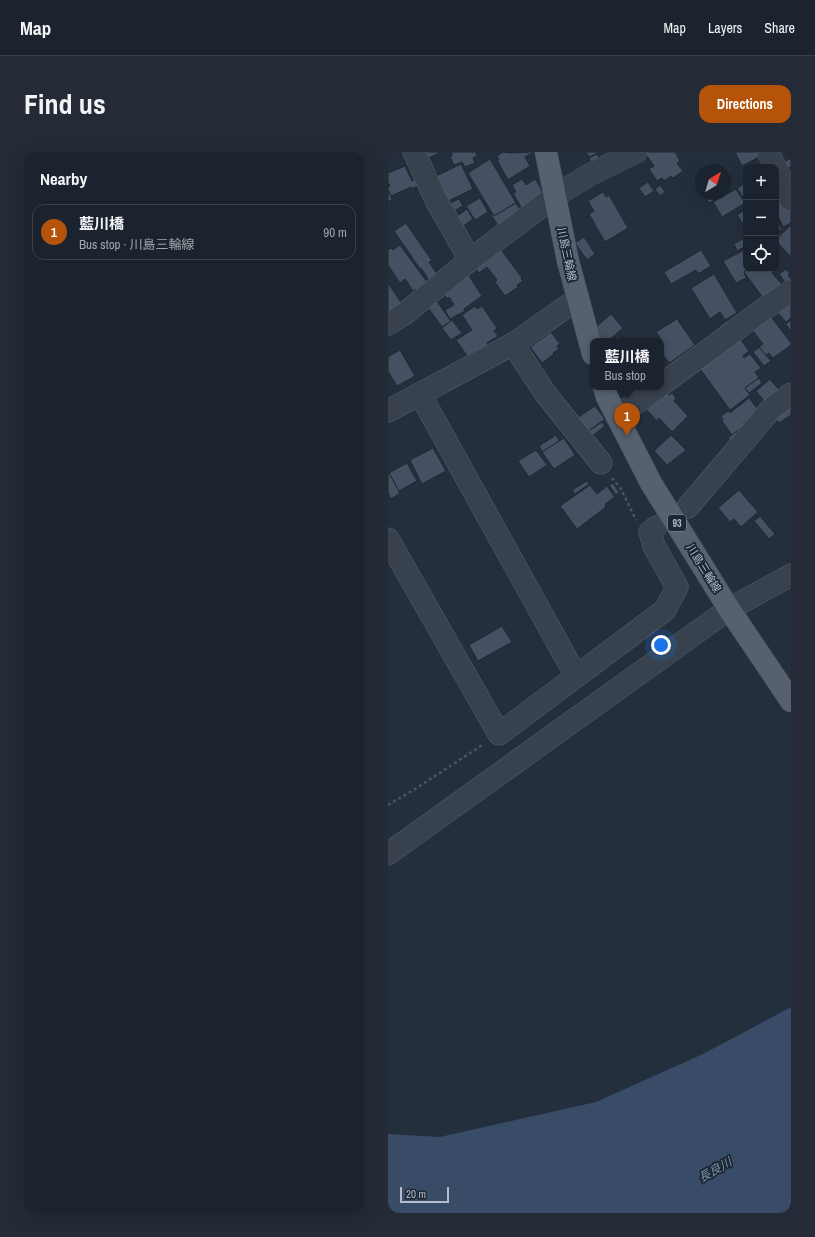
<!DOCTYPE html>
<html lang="en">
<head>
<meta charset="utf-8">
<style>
	body { margin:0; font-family:"Archivo Narrow","Noto Sans JP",sans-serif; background:#242b36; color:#f1f3f6 }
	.controls { position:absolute; right:12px; top:12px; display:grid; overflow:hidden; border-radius:8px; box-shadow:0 4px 16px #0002 }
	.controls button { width:36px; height:36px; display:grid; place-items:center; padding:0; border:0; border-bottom:1px solid #39404a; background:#1b232e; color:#f1f3f6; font:20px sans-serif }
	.compass { position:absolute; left:307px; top:12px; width:36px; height:36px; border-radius:50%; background:#1b232e; box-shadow:0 4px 16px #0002; rotate:38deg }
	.scale { position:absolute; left:12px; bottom:10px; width:49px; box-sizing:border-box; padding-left:4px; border:2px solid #b4bcc9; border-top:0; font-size:11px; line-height:14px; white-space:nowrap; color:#b4bcc9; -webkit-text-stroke:3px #1d2633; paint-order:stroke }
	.you { position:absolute; left:273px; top:493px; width:14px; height:14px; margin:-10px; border:3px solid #fff; border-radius:50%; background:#1a73e8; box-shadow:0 0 0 6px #1a73e833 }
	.badge { display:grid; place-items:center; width:26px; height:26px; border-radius:50%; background:#b45309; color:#fff; font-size:13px; font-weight:700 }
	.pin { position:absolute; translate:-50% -33px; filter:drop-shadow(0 1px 2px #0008) }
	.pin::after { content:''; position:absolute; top:21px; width:14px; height:12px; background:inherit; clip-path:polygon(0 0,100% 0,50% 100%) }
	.popup { position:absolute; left:202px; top:186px; width:74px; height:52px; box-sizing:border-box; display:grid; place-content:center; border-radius:8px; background:#1b232e; filter:drop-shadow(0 1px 3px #0005); font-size:13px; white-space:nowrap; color:#a0a4aa }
	.popup b { font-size:15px; color:#f1f3f6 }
	.popup::after { content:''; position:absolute; left:50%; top:100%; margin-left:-8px; border:8px solid transparent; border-top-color:#1b232e }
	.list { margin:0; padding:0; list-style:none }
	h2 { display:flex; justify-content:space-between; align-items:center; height:52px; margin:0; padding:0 16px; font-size:17px }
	h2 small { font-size:13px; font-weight:400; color:#a0a4aa }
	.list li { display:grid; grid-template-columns:26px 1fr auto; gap:12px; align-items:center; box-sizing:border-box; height:56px; margin:0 8px 8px; padding:0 8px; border:1px solid #39404a; border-radius:12px }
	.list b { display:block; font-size:15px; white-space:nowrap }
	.list p { margin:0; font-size:13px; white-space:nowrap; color:#a0a4aa }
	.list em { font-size:13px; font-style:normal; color:#a0a4aa }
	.icon { flex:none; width:22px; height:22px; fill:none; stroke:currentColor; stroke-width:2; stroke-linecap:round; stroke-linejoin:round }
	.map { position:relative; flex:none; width:403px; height:1061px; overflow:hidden; border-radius:12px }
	header { display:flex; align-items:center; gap:24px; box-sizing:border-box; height:56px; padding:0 20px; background:#1b232e; border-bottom:1px solid #39404a }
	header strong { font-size:19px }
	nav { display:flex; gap:22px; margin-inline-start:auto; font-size:14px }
	.intro { display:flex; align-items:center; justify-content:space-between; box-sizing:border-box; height:96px; padding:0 24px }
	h1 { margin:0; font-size:28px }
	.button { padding:10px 18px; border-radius:12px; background:#b45309; color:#fff; font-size:14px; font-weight:700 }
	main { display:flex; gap:24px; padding:0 24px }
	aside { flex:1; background:#1b232e; border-radius:12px; box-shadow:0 4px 16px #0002 }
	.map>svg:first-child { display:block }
</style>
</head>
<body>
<header>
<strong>Map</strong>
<nav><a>Map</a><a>Layers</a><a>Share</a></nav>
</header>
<div class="intro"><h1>Find us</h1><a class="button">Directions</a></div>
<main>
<aside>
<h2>Nearby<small></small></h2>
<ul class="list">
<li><span class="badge">1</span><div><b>藍川橋</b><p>Bus stop · 川島三輪線</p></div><em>90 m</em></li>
</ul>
</aside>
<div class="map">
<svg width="403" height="1061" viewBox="0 0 403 1061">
	<rect width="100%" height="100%" fill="#242f3e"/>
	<polygon fill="#394c67" points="403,855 403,1061 0,1061 0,982 52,985 208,950 315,902"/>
	<g fill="#455162" stroke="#1f2835">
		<polygon points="37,0 54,0 40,6"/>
		<polygon points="63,0 88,0 89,4 85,6 87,11 77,15 74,10 66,13 62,5 64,4"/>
		<polygon points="115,0 123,1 143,0 144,1 137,5 142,14 120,28 109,8 111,8 109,4"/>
		<polygon points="198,0 209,0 210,1 201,5"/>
		<polygon points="259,0 287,0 292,9 289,11 295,19 285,26 283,24 276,29 274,26 269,29 261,17 266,14 257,1"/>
		<polygon points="347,0 371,0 373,4 354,14"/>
		<polygon points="209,2 213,9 205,14 201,6"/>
		<polygon points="403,6 403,15 398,17 395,11"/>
		<polygon points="102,7 128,51 106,64 80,21"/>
		<polygon points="73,12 85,37 56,51 44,26"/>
		<polygon points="17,14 24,29 31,26 34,32 23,37 23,35 3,44 0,38 0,35 2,34 0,30 0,21"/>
		<polygon points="358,22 358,28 356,29 354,24"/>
		<polygon points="134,27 138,33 147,27 153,36 154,44 134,57 125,41 128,40 124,33"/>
		<polygon points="260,30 266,39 257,45 251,36"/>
		<polygon points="358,31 358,51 349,36"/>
		<polygon points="272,33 277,40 272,44 267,37"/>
		<polygon points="392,36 403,60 403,71 395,75 388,60 388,38"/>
		<polygon points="339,37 341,40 321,51 319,48 329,42 337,42 337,38"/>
		<polygon points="348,37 357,51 334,65 325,50"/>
		<polygon points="1,40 4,48 0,50 0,41"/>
		<polygon points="215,40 218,45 221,43 240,76 217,90 201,62 206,59 200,49"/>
		<polygon points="317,42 326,42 320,46"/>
		<polygon points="92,46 100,60 87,68 78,54"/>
		<polygon points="71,47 75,54 62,61 58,53"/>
		<polygon points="128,51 135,63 114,79 103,63 105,62 106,64"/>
		<polygon points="79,57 85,67 70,78 63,68"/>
		<polygon points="358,57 358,77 349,63"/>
		<polygon points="388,68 394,77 388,81"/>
		<polygon points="18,71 44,109 41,110 49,122 41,128 33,116 32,117 6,79"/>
		<polygon points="403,73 403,105 388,89 388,87"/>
		<polygon points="196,85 207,102 199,108 187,91"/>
		<polygon points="358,85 358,94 349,99 346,92"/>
		<polygon points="109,92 134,126 133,127 135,129 129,133 130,135 117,144 107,130 109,128 99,115 91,121 83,111"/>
		<polygon points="12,93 39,130 30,140 28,137 25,139 17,127 12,131 0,113 0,98 3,96 5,98"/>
		<polygon points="358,97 358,117 361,117 356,120 358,126 348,131 335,109"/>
		<polygon points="313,98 323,114 310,122 308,118 283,132 276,120"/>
		<polygon points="361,117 381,117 397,136 378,150 356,120"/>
		<polygon points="398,117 402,122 400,123 403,127 403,132 400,134 391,122"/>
		<polygon points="80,122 94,144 76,157 77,159 62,167 57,158 66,153 61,145 59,147 53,136"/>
		<polygon points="326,122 349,161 337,168 332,160 322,167 303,136"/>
		<polygon points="0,131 15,153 0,163"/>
		<polygon points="45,144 63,169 54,175 36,150"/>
		<polygon points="403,146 403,166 398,170 388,159"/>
		<polygon points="87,154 89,157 94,154 109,176 106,179 110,184 99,191 100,193 80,205 68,188 84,178 74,163"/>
		<polygon points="223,162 235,176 220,189 212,189 208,176 209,174"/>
		<polygon points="381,162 403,191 403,193 385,206 381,201 377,204 371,195 375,192 363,176"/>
		<polygon points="289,167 307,193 281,211 273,200 274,189 268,180"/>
		<polygon points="64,168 74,181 63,188 54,176"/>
		<polygon points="340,168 344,173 335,180 331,175"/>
		<polygon points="403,168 403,180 398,172"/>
		<polygon points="163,180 172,192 169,194 171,197 165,201 166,202 154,211 142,195"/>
		<polygon points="229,184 233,189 223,189"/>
		<polygon points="350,184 361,199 355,204 356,206 362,202 373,216 367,220 371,226 357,236 362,243 342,258 310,214"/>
		<polygon points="371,195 383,209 376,214 365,200"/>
		<polygon points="12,198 27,224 9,234 0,219 0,205"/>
		<polygon points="371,226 374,231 361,241 357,236"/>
		<polygon points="382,227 392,239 378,251 368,239"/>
		<polygon points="277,239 281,243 284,241 288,246 286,249 300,264 284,280 271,266 269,269 258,257"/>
		<polygon points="361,246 371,259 355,272 356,273 344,283 334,269 335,268 333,264 340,259 342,261"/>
		<polygon points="403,248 403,263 391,271 384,262"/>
		<polygon points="207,254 217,267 199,280 189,266"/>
		<polygon points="214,270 217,274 203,285 199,280"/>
		<polygon points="349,279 352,283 343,289 340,286"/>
		<polygon points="168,283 171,289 155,300 151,294"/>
		<polygon points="283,283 298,298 279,313 266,299"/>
		<polygon points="176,286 187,303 166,317 154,300"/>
		<polygon points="45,296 58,319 34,332 22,308"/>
		<polygon points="148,298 159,313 141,325 130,309"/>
		<polygon points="19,311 29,329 11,339 1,321"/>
		<polygon points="1,321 12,341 3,347 0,341 0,322"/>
		<polygon points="199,329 201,332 187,342 184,338"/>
		<polygon points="225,331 231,340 228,343 221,333"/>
		<polygon points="202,333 209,342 219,334 227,345 217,352 218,355 189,377 172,354"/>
		<polygon points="351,338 370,360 353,375 346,367 342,370 330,356"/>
		<polygon points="372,364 387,382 381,387 366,369"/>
		<polygon points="114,474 124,490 90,509 81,493"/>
	</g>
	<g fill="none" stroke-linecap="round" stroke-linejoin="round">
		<g stroke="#565f6c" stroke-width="23">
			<g id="minor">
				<polyline points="26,0 48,48 82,108"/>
				<polyline points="380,0 387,15"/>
				<polyline points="388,16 403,48"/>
				<polyline points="0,172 15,163 82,108 167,44 203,22 248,0"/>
				<polyline points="125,192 157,241 213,311"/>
				<polyline points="273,233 376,157 403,139"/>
				<polyline points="32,242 188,524"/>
				<polyline points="0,259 125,192 181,153 191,152"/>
				<polyline points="229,265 270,235"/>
				<polyline points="300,355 384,256 403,242"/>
				<polyline points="0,387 111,582 277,458 289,435 266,394 262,380 268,375"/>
				<polyline points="0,702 341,457 403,423"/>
			</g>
		</g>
		<g stroke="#414a57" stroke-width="23">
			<g id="major">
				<polyline points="158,0 180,109 205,202"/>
				<polyline points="216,235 219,245 263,331 341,457 403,549"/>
			</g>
		</g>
		<g stroke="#44595c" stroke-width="2.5" stroke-dasharray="3 3" stroke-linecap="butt">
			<polyline points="224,326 233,337 248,368"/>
			<polyline points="0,653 27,637 96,592"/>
		</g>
		<use href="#minor" stroke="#38414e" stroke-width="22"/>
		<use href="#major" stroke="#56606e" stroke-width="22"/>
	</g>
	<g text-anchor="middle" stroke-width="3.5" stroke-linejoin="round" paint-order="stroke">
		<rect fill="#1d2633" stroke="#878f9c" stroke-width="1" x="280" y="363" width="18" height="16" rx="3"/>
		<g font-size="10" font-weight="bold" fill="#b4bcc9">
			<text x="289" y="375">93</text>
		</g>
		<g font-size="11" fill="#b4bcc9" stroke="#1d2633">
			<text transform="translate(179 102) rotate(78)" y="4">川島三輪線</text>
			<text transform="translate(316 416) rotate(58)" y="4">川島三輪線</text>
		</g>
		<g font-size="12" font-style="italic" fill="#7c92b1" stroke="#1d2633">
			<text transform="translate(327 1018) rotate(-30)" y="4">長良川</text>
		</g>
	</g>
</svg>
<div class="controls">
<button>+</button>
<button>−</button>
<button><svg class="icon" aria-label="locate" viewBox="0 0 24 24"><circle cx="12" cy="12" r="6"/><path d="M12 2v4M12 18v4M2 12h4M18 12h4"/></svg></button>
</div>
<svg class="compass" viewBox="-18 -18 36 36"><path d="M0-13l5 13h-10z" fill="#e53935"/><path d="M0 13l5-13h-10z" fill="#a0a4aa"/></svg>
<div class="scale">20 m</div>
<div class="you"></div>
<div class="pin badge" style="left:239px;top:284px">1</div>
<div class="popup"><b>藍川橋</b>Bus stop</div>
</div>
</main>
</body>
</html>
